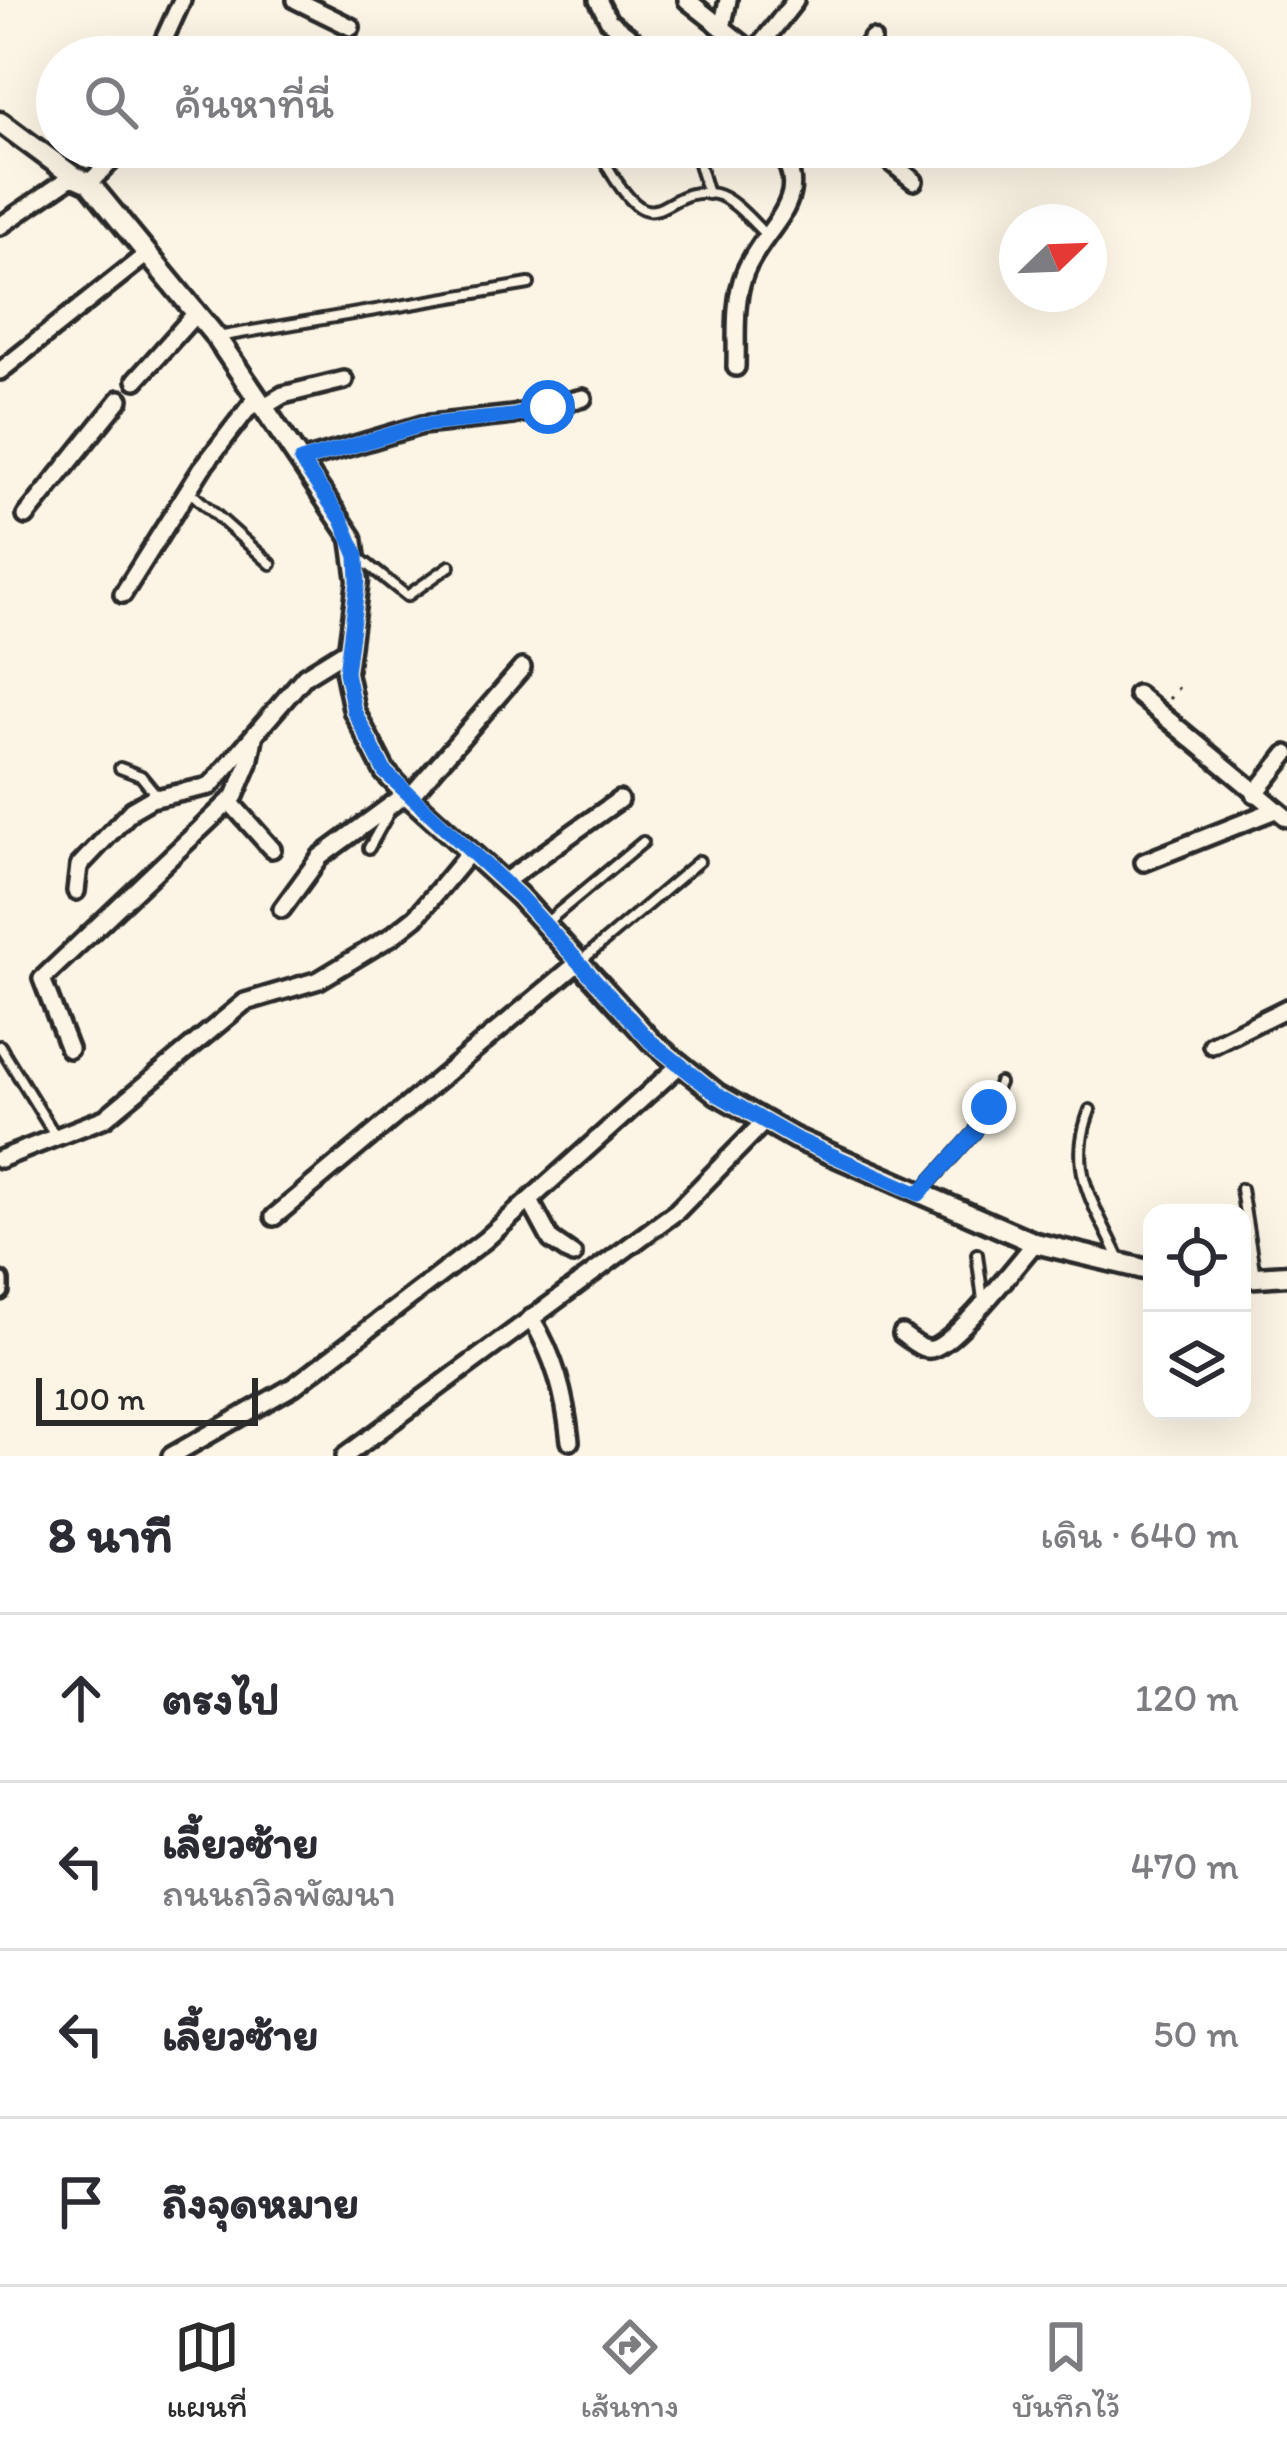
<!DOCTYPE html>
<html lang="th">
<head>
<meta charset="utf-8">
<style>
	body { margin:0; font-family:Itim,"Playpen Sans Thai",sans-serif; background:#f7f7f7; color:#2b2b33 }
	.controls { position:absolute; right:36px; bottom:36px; display:grid; overflow:hidden; border-radius:24px; box-shadow:0 12px 48px #0002 }
	.controls button { width:108px; height:108px; display:grid; place-items:center; padding:0; border:0; border-bottom:3px solid #e1e1e2; background:#fff; color:#2b2b33; font:60px sans-serif }
	.compass { position:absolute; left:999px; top:204px; width:108px; height:108px; border-radius:50%; background:#fff; box-shadow:0 12px 48px #0002; rotate:67deg }
	.scale { position:absolute; left:36px; bottom:30px; width:222px; box-sizing:border-box; padding-left:12px; border:6px solid #2b2b2b; border-top:0; font-size:33px; line-height:42px; white-space:nowrap; color:#2b2b2b; -webkit-text-stroke:9px #fcf5e5; paint-order:stroke }
	.stop { position:absolute; width:36px; height:36px; margin:-27px; border:9px solid #1a73e8; border-radius:50%; background:#fff }
	.stop.end { background:#1a73e8; border-color:#fff; box-shadow:0 3px 12px #0008 }
	.list { margin:0; padding:0; list-style:none }
	h2 { display:flex; justify-content:space-between; align-items:center; height:156px; margin:0; padding:0 48px; font-size:51px }
	h2 small { font-size:39px; font-weight:400; color:#7c7c81 }
	.list li { display:grid; grid-template-columns:78px 1fr auto; gap:36px; align-items:center; box-sizing:border-box; height:168px; padding:0 48px; border-top:3px solid #e1e1e2 }
	.list b { display:block; font-size:45px; white-space:nowrap }
	.list p { margin:0; font-size:39px; white-space:nowrap; color:#7c7c81 }
	.list em { font-size:39px; font-style:normal; color:#7c7c81 }
	.icon { flex:none; width:66px; height:66px; fill:none; stroke:currentColor; stroke-width:2; stroke-linecap:round; stroke-linejoin:round }
	.map { position:relative; flex:none; width:1287px; height:1456px; overflow:hidden }
	.search { position:absolute; background:#fff; box-shadow:0 12px 48px #0002; left:36px; right:36px; top:36px; height:132px; display:flex; align-items:center; gap:30px; box-sizing:border-box; padding:0 42px; border-radius:66px; color:#7c7c81; font-size:45px }
	.sheet { height:828px; background:#fff }
	nav { display:flex; justify-content:space-around; align-items:center; box-sizing:border-box; height:168px; border-top:3px solid #e1e1e2; background:#fff; font-size:33px; color:#7c7c81 }
	nav a { display:grid; justify-items:center; gap:6px }
	nav .on { color:#2b2b2b }
	.map>svg:first-child { display:block }
</style>
</head>
<body>
<div class="map">
<svg width="1287" height="1456" viewBox="0 0 1287 1456">
	<rect width="100%" height="100%" fill="#fcf5e5"/>
	<filter id="ink" filterUnits="userSpaceOnUse"><feTurbulence type="fractalNoise" baseFrequency=".00833" numOctaves="2"/><feDisplacementMap in="SourceGraphic" scale="24" xChannelSelector="R" yChannelSelector="G"/><feConvolveMatrix kernelMatrix="1 2 1 2 8 2 1 2 1" color-interpolation-filters="sRGB"/></filter>
	<g filter="url(#ink)">
		<g fill="none" stroke-linecap="round" stroke-linejoin="round">
			<g stroke="#2b2b2b" stroke-width="16">
				<g id="service">
					<polyline points="694,147 708,194"/>
					<path d="M606 164C658 255 660 182 715 194 733 198 753 223 767 236"/>
					<polyline points="217,337 529,284"/>
					<polyline points="189,491 271,564"/>
					<polyline points="357,556 407,596 450,566"/>
					<polyline points="120,768 141,776 159,798"/>
					<polyline points="369,848 389,812"/>
					<polyline points="547,922 643,842"/>
					<polyline points="581,961 699,861"/>
					<polyline points="0,1046 56,1137"/>
					<path d="M1090 1110C1066 1172 1095 1204 1120 1260"/>
					<polyline points="1241,1189 1255,1276"/>
					<polyline points="920,1193 975,1132 999,1083"/>
					<polyline points="977,1254 983,1300"/>
				</g>
			</g>
			<g stroke="#2b2b2b" stroke-width="24">
				<g id="minor">
					<polyline points="296,0 351,27"/>
					<polyline points="598,0 609,21 656,57"/>
					<polyline points="687,0 759,57"/>
					<polyline points="722,28 728,0"/>
					<polyline points="754,53 795,1"/>
					<polyline points="156,57 182,0"/>
					<polyline points="858,57 872,39"/>
					<polyline points="872,147 914,181"/>
					<polyline points="89,183 126,147"/>
					<polyline points="0,226 73,176"/>
					<path d="M736 367C737 335 733 302 745 272 765 224 817 200 777 147"/>
					<polyline points="0,371 147,254"/>
					<polyline points="136,380 196,313"/>
					<polyline points="263,407 283,395 344,380"/>
					<polyline points="301,461 422,425 513,415 583,398"/>
					<polyline points="26,516 120,399"/>
					<polyline points="123,594 202,468 257,397"/>
					<polyline points="1137,694 1287,818"/>
					<polyline points="1255,794 1287,754"/>
					<polyline points="409,798 522,668"/>
					<polyline points="230,802 272,849"/>
					<polyline points="1144,862 1275,810"/>
					<polyline points="504,882 619,800"/>
					<polyline points="76,891 79,866 132,810 151,799 210,786 305,676 347,650"/>
					<polyline points="282,909 320,857 406,794"/>
					<polyline points="1212,1045 1287,1008"/>
					<polyline points="69,1049 42,979 235,796 249,763 254,738"/>
					<polyline points="0,1159 105,1118 245,1002 319,980 392,936 416,917 470,852"/>
					<polyline points="530,1201 551,1240 573,1255"/>
					<polyline points="274,1217 578,963"/>
					<polyline points="0,1281 0,1291"/>
					<path d="M531 1318C555 1357 565 1395 570 1441"/>
					<path d="M902 1334C909 1339 919 1348 927 1349 948 1354 1019 1261 1035 1243"/>
					<polyline points="171,1456 294,1386 485,1240 681,1064"/>
					<polyline points="345,1456 677,1211 764,1122"/>
				</g>
			</g>
			<g stroke="#2b2b2b" stroke-width="27">
				<g id="tertiary">
					<polyline points="0,122 73,176 89,183 216,337 352,538 358,581 346,672 354,711 385,772 406,794 519,896 651,1041 717,1094 794,1138 1035,1243 1152,1271"/>
					<polyline points="1242,1278 1287,1275"/>
				</g>
			</g>
			<polyline stroke="#2b2b2b" stroke-width="3" stroke-dasharray="3 9" stroke-linecap="butt" points="1169,699 1179,687"/>
			<use href="#service" stroke="#fcf5e5" stroke-width="8"/>
			<use href="#minor" stroke="#fcf5e5" stroke-width="15"/>
			<use href="#tertiary" stroke="#fcf5e5" stroke-width="18"/>
		</g>
	</g>
	<g fill="none" stroke-linecap="round" stroke-linejoin="round" filter="url(#ink)">
		<polyline stroke="#1a73e8" stroke-width="15" points="548,407 513,416 422,425 301,461 342,520 357,556 358,581 346,672 354,711 385,772 519,896 650,1041 717,1094 794,1138 919,1194 975,1132 989,1107"/>
	</g>
</svg>
<div class="controls">
<button><svg class="icon" aria-label="locate" viewBox="0 0 24 24"><circle cx="12" cy="12" r="6"/><path d="M12 2v4M12 18v4M2 12h4M18 12h4"/></svg></button>
<button><svg class="icon" aria-label="layers" viewBox="0 0 24 24"><path d="M12 4l9 5-9 5-9-5zM3 14l9 5 9-5"/></svg></button>
</div>
<svg class="compass" viewBox="-18 -18 36 36"><path d="M0-13l5 13h-10z" fill="#e53935"/><path d="M0 13l5-13h-10z" fill="#7c7c81"/></svg>
<div class="scale">100 m</div>
<div class="stop" style="left:548px;top:407px"></div>
<div class="stop end" style="left:989px;top:1107px"></div>
<div class="search"><svg class="icon" aria-label="search" viewBox="0 0 24 24"><circle cx="10" cy="10" r="6"/><path d="M15 15l6 6"/></svg>ค้นหาที่นี่</div>
</div>
<section class="sheet">
<h2>8 นาที<small>เดิน · 640 m</small></h2>
<ul class="list">
<li><svg class="icon" aria-label="ahead" viewBox="0 0 24 24"><path d="M12 20V5M6 11l6-6 6 6"/></svg><div><b>ตรงไป</b></div><em>120 m</em></li>
<li><svg class="icon" aria-label="left" viewBox="0 0 24 24"><path d="M17 20v-9H6M10 6l-5 5 5 5"/></svg><div><b>เลี้ยวซ้าย</b><p>ถนนถวิลพัฒนา</p></div><em>470 m</em></li>
<li><svg class="icon" aria-label="left" viewBox="0 0 24 24"><path d="M17 20v-9H6M10 6l-5 5 5 5"/></svg><div><b>เลี้ยวซ้าย</b></div><em>50 m</em></li>
<li><svg class="icon" aria-label="arrive" viewBox="0 0 24 24"><path d="M6 21V4h12l-3 4 3 4H6"/></svg><div><b>ถึงจุดหมาย</b></div></li>
</ul>
</section>
<nav>
<a class="on"><svg class="icon" aria-label="map" viewBox="0 0 24 24"><path d="M3 6l6-2 6 2 6-2v14l-6 2-6-2-6 2zM9 4v14M15 6v14"/></svg>แผนที่</a>
<a><svg class="icon" aria-label="directions" viewBox="0 0 24 24"><path d="M12 3l9 9-9 9-9-9zM9 14v-3h6M13 9l2 2-2 2"/></svg>เส้นทาง</a>
<a><svg class="icon" aria-label="saved" viewBox="0 0 24 24"><path d="M7 4h10v16l-5-4-5 4z"/></svg>บันทึกไว้</a>
</nav>
</body>
</html>
